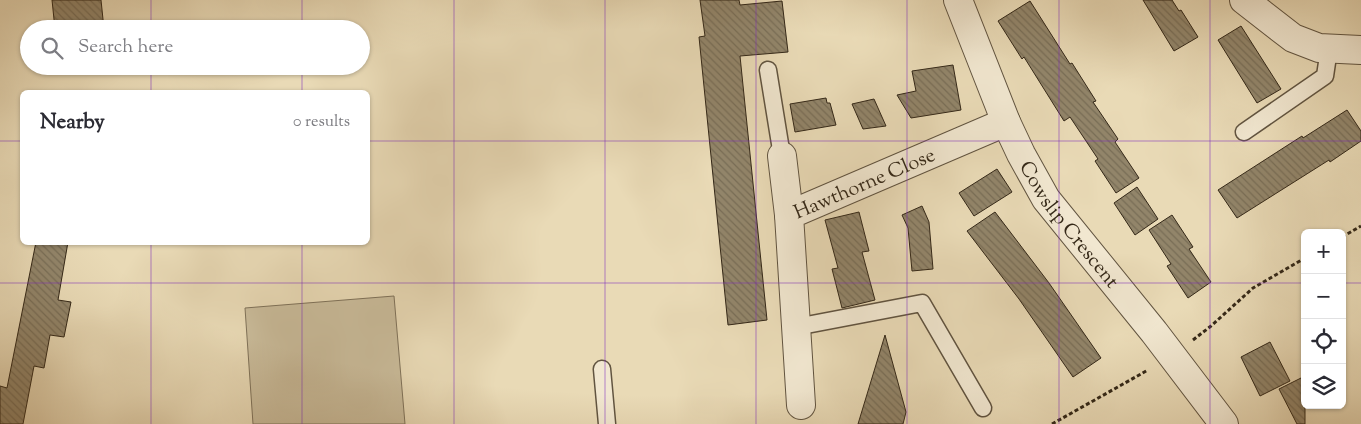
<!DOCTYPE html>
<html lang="en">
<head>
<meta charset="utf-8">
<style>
	body { margin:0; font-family:"Sorts Mill Goudy",serif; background:#f2f2f3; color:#2b2b33 }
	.controls { position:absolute; right:15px; bottom:15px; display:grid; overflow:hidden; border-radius:8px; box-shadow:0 1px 4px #0004 }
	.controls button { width:45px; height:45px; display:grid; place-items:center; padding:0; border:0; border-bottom:1px solid #e1e1e2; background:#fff; color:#2b2b33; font:25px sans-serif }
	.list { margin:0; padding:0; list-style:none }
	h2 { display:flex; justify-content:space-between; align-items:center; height:65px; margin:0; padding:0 20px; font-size:21px }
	h2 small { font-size:16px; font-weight:400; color:#7c7c81 }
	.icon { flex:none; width:28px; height:28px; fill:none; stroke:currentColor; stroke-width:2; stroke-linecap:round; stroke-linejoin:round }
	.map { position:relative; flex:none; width:1361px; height:424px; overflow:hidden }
	.search { position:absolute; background:#fff; box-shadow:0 1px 4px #0004; left:20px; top:20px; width:350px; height:55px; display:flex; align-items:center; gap:12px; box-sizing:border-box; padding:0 18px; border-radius:28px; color:#7c7c81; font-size:19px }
	.panel { position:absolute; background:#fff; box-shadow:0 1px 4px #0004; left:20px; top:90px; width:350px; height:155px; border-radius:8px }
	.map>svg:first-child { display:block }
</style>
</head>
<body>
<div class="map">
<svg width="1361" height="424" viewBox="0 0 1361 424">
	<defs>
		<pattern id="building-back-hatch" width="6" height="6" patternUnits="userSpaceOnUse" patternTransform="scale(1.25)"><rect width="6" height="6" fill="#92856a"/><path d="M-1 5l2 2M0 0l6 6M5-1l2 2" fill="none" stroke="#786d56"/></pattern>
	</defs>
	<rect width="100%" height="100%" fill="#e9dab6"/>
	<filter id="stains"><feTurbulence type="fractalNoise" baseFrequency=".004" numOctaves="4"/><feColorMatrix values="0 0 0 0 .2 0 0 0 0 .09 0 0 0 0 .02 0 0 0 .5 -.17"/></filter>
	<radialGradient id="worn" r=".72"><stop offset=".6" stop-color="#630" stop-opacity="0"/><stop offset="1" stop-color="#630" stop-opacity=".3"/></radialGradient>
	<polygon fill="#cabc9b" stroke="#7f725a" points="394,296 405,424 253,424 245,308"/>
	<g fill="url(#building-back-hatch)" stroke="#342818">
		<polygon points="52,0 101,0 104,29 55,29"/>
		<polygon points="700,0 739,0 740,5 782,1 788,52 740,56 767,320 728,325 699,37 705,36"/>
		<polygon points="1143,0 1172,0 1179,11 1181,10 1198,37 1174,51"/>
		<polygon points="1030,1 1070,64 1072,63 1096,101 1093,102 1118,139 1115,142 1139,178 1116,193 1095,161 1098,159 1070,117 1064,121 1024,57 1022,59 998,21"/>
		<polygon points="1241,26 1281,89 1257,103 1218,40"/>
		<polygon points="953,65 961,110 911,118 897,95 916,91 912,71"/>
		<polygon points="826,98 827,103 830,103 836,125 795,132 790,104"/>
		<polygon points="874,99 886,126 863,129 852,104"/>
		<polygon points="1347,110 1361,131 1361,141 1330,162 1329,160 1237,218 1218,190 1302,136 1303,138"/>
		<polygon points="997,169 1012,192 974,216 959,193"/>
		<polygon points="1137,187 1158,219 1135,235 1114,203"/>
		<polygon points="922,206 929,222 933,269 912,271 908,228 902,215"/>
		<polygon points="859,212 869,251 862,252 875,300 842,308 832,269 838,268 825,220"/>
		<polygon points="995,212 1049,283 1101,358 1073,377 1019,299 967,231"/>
		<polygon points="1172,215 1193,247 1189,249 1211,282 1188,298 1167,266 1171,264 1149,230"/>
		<polygon points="36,242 68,242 58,300 71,302 64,337 50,335 44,368 34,366 23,424 0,424 0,386 7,388"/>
		<polygon points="885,335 906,412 903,424 858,424"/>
		<polygon points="1270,342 1290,381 1260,396 1241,357"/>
		<polygon points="1305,376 1305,424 1297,424 1279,389"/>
	</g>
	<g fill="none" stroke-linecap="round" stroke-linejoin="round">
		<g stroke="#615440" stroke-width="19">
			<g id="service">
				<polyline points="768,70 782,156"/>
				<polyline points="1244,132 1325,76 1329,49"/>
				<polyline points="796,327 922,303 983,408"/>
				<polyline points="602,369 607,424"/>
			</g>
		</g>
		<g stroke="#615440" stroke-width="30">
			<g id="minor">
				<path id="s1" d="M958 0 1006 122 1021 154 1046 199 1154 332 1224 424"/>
				<polyline points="1244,0 1293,38 1319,48 1361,50"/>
				<polyline points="782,156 789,215"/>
				<path id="s2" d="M801 405 789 215 1006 122"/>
			</g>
		</g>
		<g stroke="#342818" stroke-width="3" stroke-dasharray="4 2.5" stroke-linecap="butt">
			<polyline points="1342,237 1361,226"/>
			<polyline points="1193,340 1211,326 1253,288 1305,258"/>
			<polyline points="1052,424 1148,370"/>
		</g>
		<use href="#service" stroke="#f1e7d0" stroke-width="16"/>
		<use href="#minor" stroke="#f1e7d0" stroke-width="28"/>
	</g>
	<path fill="none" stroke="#7b2cbf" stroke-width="1" stroke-opacity="0.55" d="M151 0V29M302 0V29M454 0V424M605 0V424M756 0V424M907 0V424M1059 0V424M1210 0V424M151 66V92M302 66V92M0 141H22M368 141H1361M151 242V424M302 242V424M0 283H1305M1342 283H1361"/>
	<g text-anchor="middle" stroke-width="4" stroke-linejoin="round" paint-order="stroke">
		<g font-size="20" fill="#342818" stroke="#f1e7d0">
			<text dy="7" stroke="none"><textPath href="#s2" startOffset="272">Hawthorne Close</textPath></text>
			<text dy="7" stroke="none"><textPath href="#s1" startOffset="252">Cowslip Crescent</textPath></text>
		</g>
	</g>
	<rect width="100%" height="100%" filter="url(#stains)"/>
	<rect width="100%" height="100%" fill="url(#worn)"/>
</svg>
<div class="controls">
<button>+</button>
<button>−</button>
<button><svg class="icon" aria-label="locate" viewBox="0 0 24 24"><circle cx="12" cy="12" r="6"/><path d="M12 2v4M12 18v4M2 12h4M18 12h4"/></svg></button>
<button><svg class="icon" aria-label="layers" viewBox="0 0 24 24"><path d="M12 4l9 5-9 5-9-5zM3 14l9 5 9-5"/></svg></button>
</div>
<div class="search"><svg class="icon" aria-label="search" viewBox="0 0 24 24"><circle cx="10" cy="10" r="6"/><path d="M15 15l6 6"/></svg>Search here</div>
<section class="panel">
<h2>Nearby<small>0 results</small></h2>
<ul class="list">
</ul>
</section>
</div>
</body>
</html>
